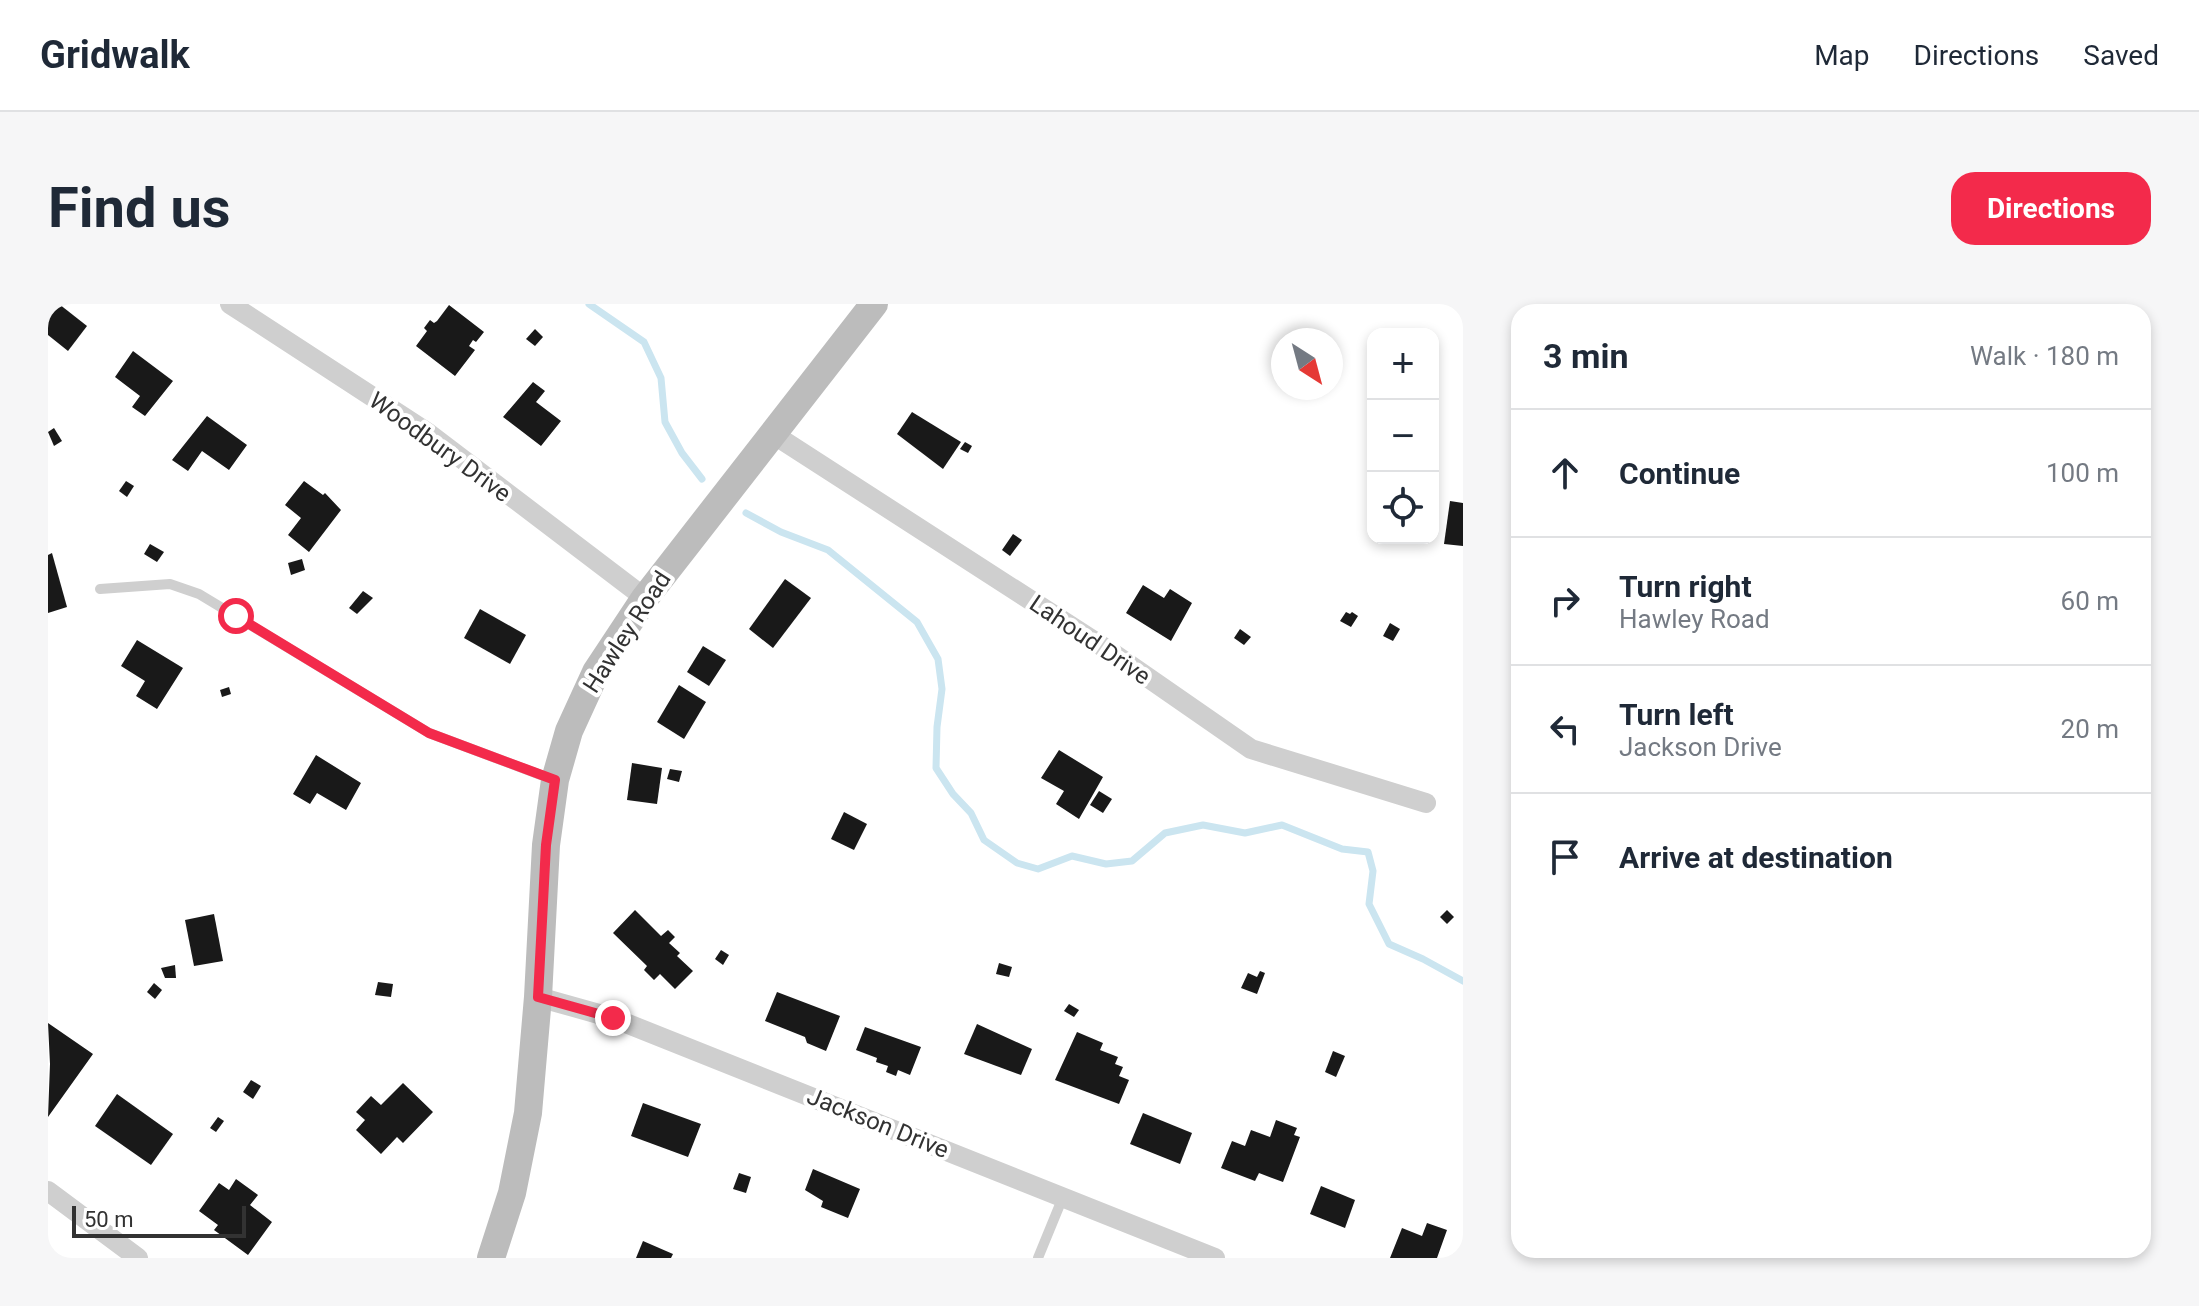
<!DOCTYPE html>
<html lang="en">
<head>
<meta charset="utf-8">
<style>
	body { margin:0; font-family:Roboto,sans-serif; background:#f6f6f7; color:#1f2937 }
	.controls { position:absolute; right:24px; top:24px; display:grid; overflow:hidden; border-radius:16px; box-shadow:0 4px 12px #0003 }
	.controls button { width:72px; height:72px; display:grid; place-items:center; padding:0; border:0; border-bottom:2px solid #e0e1e3; background:#fff; color:#1f2937; font:40px sans-serif }
	.compass { position:absolute; left:1223px; top:24px; width:72px; height:72px; border-radius:50%; background:#fff; box-shadow:0 4px 12px #0003; rotate:144deg }
	.scale { position:absolute; left:24px; bottom:20px; width:174px; box-sizing:border-box; padding-left:8px; border:4px solid #323232; border-top:0; font-size:22px; line-height:28px; white-space:nowrap; color:#323232; -webkit-text-stroke:6px #fff; paint-order:stroke }
	.stop { position:absolute; width:24px; height:24px; margin:-18px; border:6px solid #f32a4b; border-radius:50%; background:#fff }
	.stop.end { background:#f32a4b; border-color:#fff; box-shadow:0 2px 8px #0008 }
	.list { margin:0; padding:0; list-style:none }
	h2 { display:flex; justify-content:space-between; align-items:center; height:104px; margin:0; padding:0 32px; font-size:34px }
	h2 small { font-size:26px; font-weight:400; color:#747a83 }
	.list li { display:grid; grid-template-columns:52px 1fr auto; gap:24px; align-items:center; box-sizing:border-box; height:128px; padding:0 32px; border-top:2px solid #e0e1e3 }
	.list b { display:block; font-size:30px; white-space:nowrap }
	.list p { margin:0; font-size:26px; white-space:nowrap; color:#747a83 }
	.list em { font-size:26px; font-style:normal; color:#747a83 }
	.icon { flex:none; width:44px; height:44px; fill:none; stroke:currentColor; stroke-width:2; stroke-linecap:round; stroke-linejoin:round }
	.map { position:relative; flex:none; width:1415px; height:954px; overflow:hidden; border-radius:24px }
	header { display:flex; align-items:center; gap:48px; box-sizing:border-box; height:112px; padding:0 40px; background:#fff; border-bottom:2px solid #e0e1e3 }
	header strong { font-size:38px }
	nav { display:flex; gap:44px; margin-inline-start:auto; font-size:28px }
	.intro { display:flex; align-items:center; justify-content:space-between; box-sizing:border-box; height:192px; padding:0 48px }
	h1 { margin:0; font-size:56px }
	.button { padding:20px 36px; border-radius:24px; background:#f32a4b; color:#fff; font-size:28px; font-weight:700 }
	main { display:flex; gap:48px; padding:0 48px }
	aside { flex:1; background:#fff; border-radius:24px; box-shadow:0 4px 12px #0003 }
	.map>svg:first-child { display:block }
</style>
</head>
<body>
<header>
<strong>Gridwalk</strong>
<nav><a>Map</a><a>Directions</a><a>Saved</a></nav>
</header>
<div class="intro"><h1>Find us</h1><a class="button">Directions</a></div>
<main>
<div class="map">
<svg width="1415" height="954" viewBox="0 0 1415 954">
	<rect width="100%" height="100%" fill="#fff"/>
	<g fill="none" stroke-linecap="round" stroke-linejoin="round">
		<g stroke="#cbe5f0" stroke-width="7">
			<polyline points="541,0 596,38 613,74 617,118 634,149 654,175"/>
			<polyline points="698,209 733,228 780,246 869,318 890,355 894,385 889,423 888,464 905,490 923,509 936,536 969,559 990,565 1024,552 1058,560 1084,557 1117,529 1155,521 1197,529 1234,521 1294,545 1320,548 1325,567 1321,600 1341,640 1375,655 1415,677"/>
		</g>
	</g>
	<g fill="#191919">
		<polygon points="0,0 11,0 39,22 20,47 0,31"/>
		<polygon points="401,1 436,28 428,38 425,36 421,42 427,46 407,72 368,42 379,27 376,24 382,16 386,19 389,17"/>
		<polygon points="487,25 495,33 487,42 478,35"/>
		<polygon points="85,47 125,77 97,112 84,103 92,92 67,73"/>
		<polygon points="485,78 497,87 488,98 513,117 493,142 455,113"/>
		<polygon points="864,108 913,138 895,165 849,130"/>
		<polygon points="159,112 199,141 181,166 154,147 140,167 124,156"/>
		<polygon points="6,124 14,137 6,142 0,128"/>
		<polygon points="917,138 924,142 920,149 912,145"/>
		<polygon points="78,177 86,182 79,193 71,187"/>
		<polygon points="256,177 275,191 277,189 293,206 261,248 240,231 253,214 237,201"/>
		<polygon points="1402,197 1415,199 1415,242 1396,240"/>
		<polygon points="965,230 974,236 962,252 954,246"/>
		<polygon points="102,240 116,248 109,258 96,250"/>
		<polygon points="4,249 19,303 0,309 0,251"/>
		<polygon points="254,255 257,266 243,271 240,259"/>
		<polygon points="737,275 763,294 725,344 701,325"/>
		<polygon points="1095,281 1116,294 1122,285 1144,299 1123,337 1078,309"/>
		<polygon points="315,287 325,294 309,310 301,304"/>
		<polygon points="432,305 478,331 462,360 416,334"/>
		<polygon points="1298,308 1302,310 1304,308 1310,312 1303,323 1292,317"/>
		<polygon points="1342,319 1352,325 1345,337 1335,332"/>
		<polygon points="1192,325 1203,333 1196,341 1186,334"/>
		<polygon points="89,336 135,364 109,405 88,392 97,377 73,362"/>
		<polygon points="655,342 678,356 661,382 639,368"/>
		<polygon points="631,381 658,398 636,435 609,418"/>
		<polygon points="181,383 183,390 174,393 172,386"/>
		<polygon points="1011,446 1055,473 1031,515 1008,500 1016,487 993,474"/>
		<polygon points="268,451 313,479 298,506 269,489 262,500 245,490"/>
		<polygon points="584,459 614,464 609,500 579,496"/>
		<polygon points="622,465 634,467 631,478 619,475"/>
		<polygon points="1051,487 1064,495 1055,509 1042,501"/>
		<polygon points="796,508 819,520 806,546 783,535"/>
		<polygon points="587,606 613,632 620,626 627,633 621,639 632,649 629,652 645,667 627,685 612,670 606,676 596,666 599,662 565,629"/>
		<polygon points="1399,606 1406,613 1399,620 1392,613"/>
		<polygon points="166,610 175,657 146,662 137,616"/>
		<polygon points="673,646 681,651 675,661 667,655"/>
		<polygon points="951,659 964,663 961,673 948,670"/>
		<polygon points="127,661 128,674 117,674 113,664"/>
		<polygon points="1212,667 1217,669 1209,690 1193,684 1200,669 1209,673"/>
		<polygon points="330,678 345,680 343,693 327,691"/>
		<polygon points="106,679 114,686 107,695 99,688"/>
		<polygon points="729,688 792,712 778,747 759,739 757,733 717,717"/>
		<polygon points="1021,700 1031,706 1026,713 1016,707"/>
		<polygon points="0,719 45,750 0,813 2,760"/>
		<polygon points="929,720 984,745 973,771 916,750"/>
		<polygon points="817,723 873,743 862,771 850,766 848,772 838,768 840,762 828,758 829,754 808,746"/>
		<polygon points="1029,728 1055,739 1052,746 1070,753 1067,760 1075,763 1071,772 1081,776 1071,800 1007,776"/>
		<polygon points="1285,747 1297,752 1288,773 1277,768"/>
		<polygon points="203,776 213,782 205,795 195,788"/>
		<polygon points="355,779 385,808 355,839 349,833 333,850 308,826 317,816 308,808 323,792 333,801"/>
		<polygon points="69,790 125,830 103,861 47,822"/>
		<polygon points="595,799 653,820 640,853 583,832"/>
		<polygon points="1095,809 1144,829 1132,860 1082,840"/>
		<polygon points="170,813 176,817 168,828 162,824"/>
		<polygon points="1228,816 1249,824 1246,831 1252,833 1235,878 1211,869 1207,877 1173,864 1184,837 1197,842 1203,826 1222,833"/>
		<polygon points="765,865 812,885 800,914 773,903 775,897 757,886"/>
		<polygon points="691,869 703,873 698,889 685,885"/>
		<polygon points="188,875 210,891 202,901 224,918 200,951 166,926 170,921 151,907 171,879 181,886"/>
		<polygon points="1273,882 1307,896 1297,924 1262,910"/>
		<polygon points="1379,919 1399,926 1389,954 1342,954 1354,924 1374,932"/>
		<polygon points="595,937 625,950 623,954 588,954"/>
	</g>
	<g fill="none" stroke-linecap="round" stroke-linejoin="round">
		<g stroke="#cfcfcf" stroke-width="10">
			<polyline points="52,285 122,280 151,290 381,429 506,476"/>
			<polyline points="990,954 1015,893"/>
		</g>
		<g stroke="#cfcfcf" stroke-width="20">
			<polyline points="182,0 380,129 597,294"/>
			<polyline points="725,130 1066,350 1203,445 1378,499"/>
			<polyline points="490,693 565,714 1167,954"/>
			<polyline points="0,887 90,954"/>
		</g>
		<polyline stroke="#bcbcbc" stroke-width="28" points="443,954 464,889 480,809 490,693 498,541 507,476 521,427 548,368 597,294 826,0"/>
	</g>
	<g fill="none" stroke-linecap="round" stroke-linejoin="round">
		<polyline stroke="#f32a4b" stroke-width="10" points="188,312 381,429 507,476 498,541 490,693 565,714"/>
	</g>
	<g text-anchor="middle" stroke-width="8" stroke-linejoin="round" paint-order="stroke">
		<g font-size="24" fill="#323232" stroke="#fff">
			<text transform="translate(392 143) rotate(36)" y="8">Woodbury Drive</text>
			<text transform="translate(579 328) rotate(-57)" y="8">Hawley Road</text>
			<text transform="translate(1042 336) rotate(34)" y="8">Lahoud Drive</text>
			<text transform="translate(830 819) rotate(22)" y="8">Jackson Drive</text>
		</g>
	</g>
</svg>
<div class="controls">
<button>+</button>
<button>−</button>
<button><svg class="icon" aria-label="locate" viewBox="0 0 24 24"><circle cx="12" cy="12" r="6"/><path d="M12 2v4M12 18v4M2 12h4M18 12h4"/></svg></button>
</div>
<svg class="compass" viewBox="-18 -18 36 36"><path d="M0-13l5 13h-10z" fill="#e53935"/><path d="M0 13l5-13h-10z" fill="#747a83"/></svg>
<div class="scale">50 m</div>
<div class="stop" style="left:188px;top:312px"></div>
<div class="stop end" style="left:565px;top:714px"></div>
</div>
<aside>
<h2>3 min<small>Walk · 180 m</small></h2>
<ul class="list">
<li><svg class="icon" aria-label="ahead" viewBox="0 0 24 24"><path d="M12 20V5M6 11l6-6 6 6"/></svg><div><b>Continue</b></div><em>100 m</em></li>
<li><svg class="icon" aria-label="right" viewBox="0 0 24 24"><path d="M7 20v-9h11M14 6l5 5-5 5"/></svg><div><b>Turn right</b><p>Hawley Road</p></div><em>60 m</em></li>
<li><svg class="icon" aria-label="left" viewBox="0 0 24 24"><path d="M17 20v-9H6M10 6l-5 5 5 5"/></svg><div><b>Turn left</b><p>Jackson Drive</p></div><em>20 m</em></li>
<li><svg class="icon" aria-label="arrive" viewBox="0 0 24 24"><path d="M6 21V4h12l-3 4 3 4H6"/></svg><div><b>Arrive at destination</b></div></li>
</ul>
</aside>
</main>
</body>
</html>
